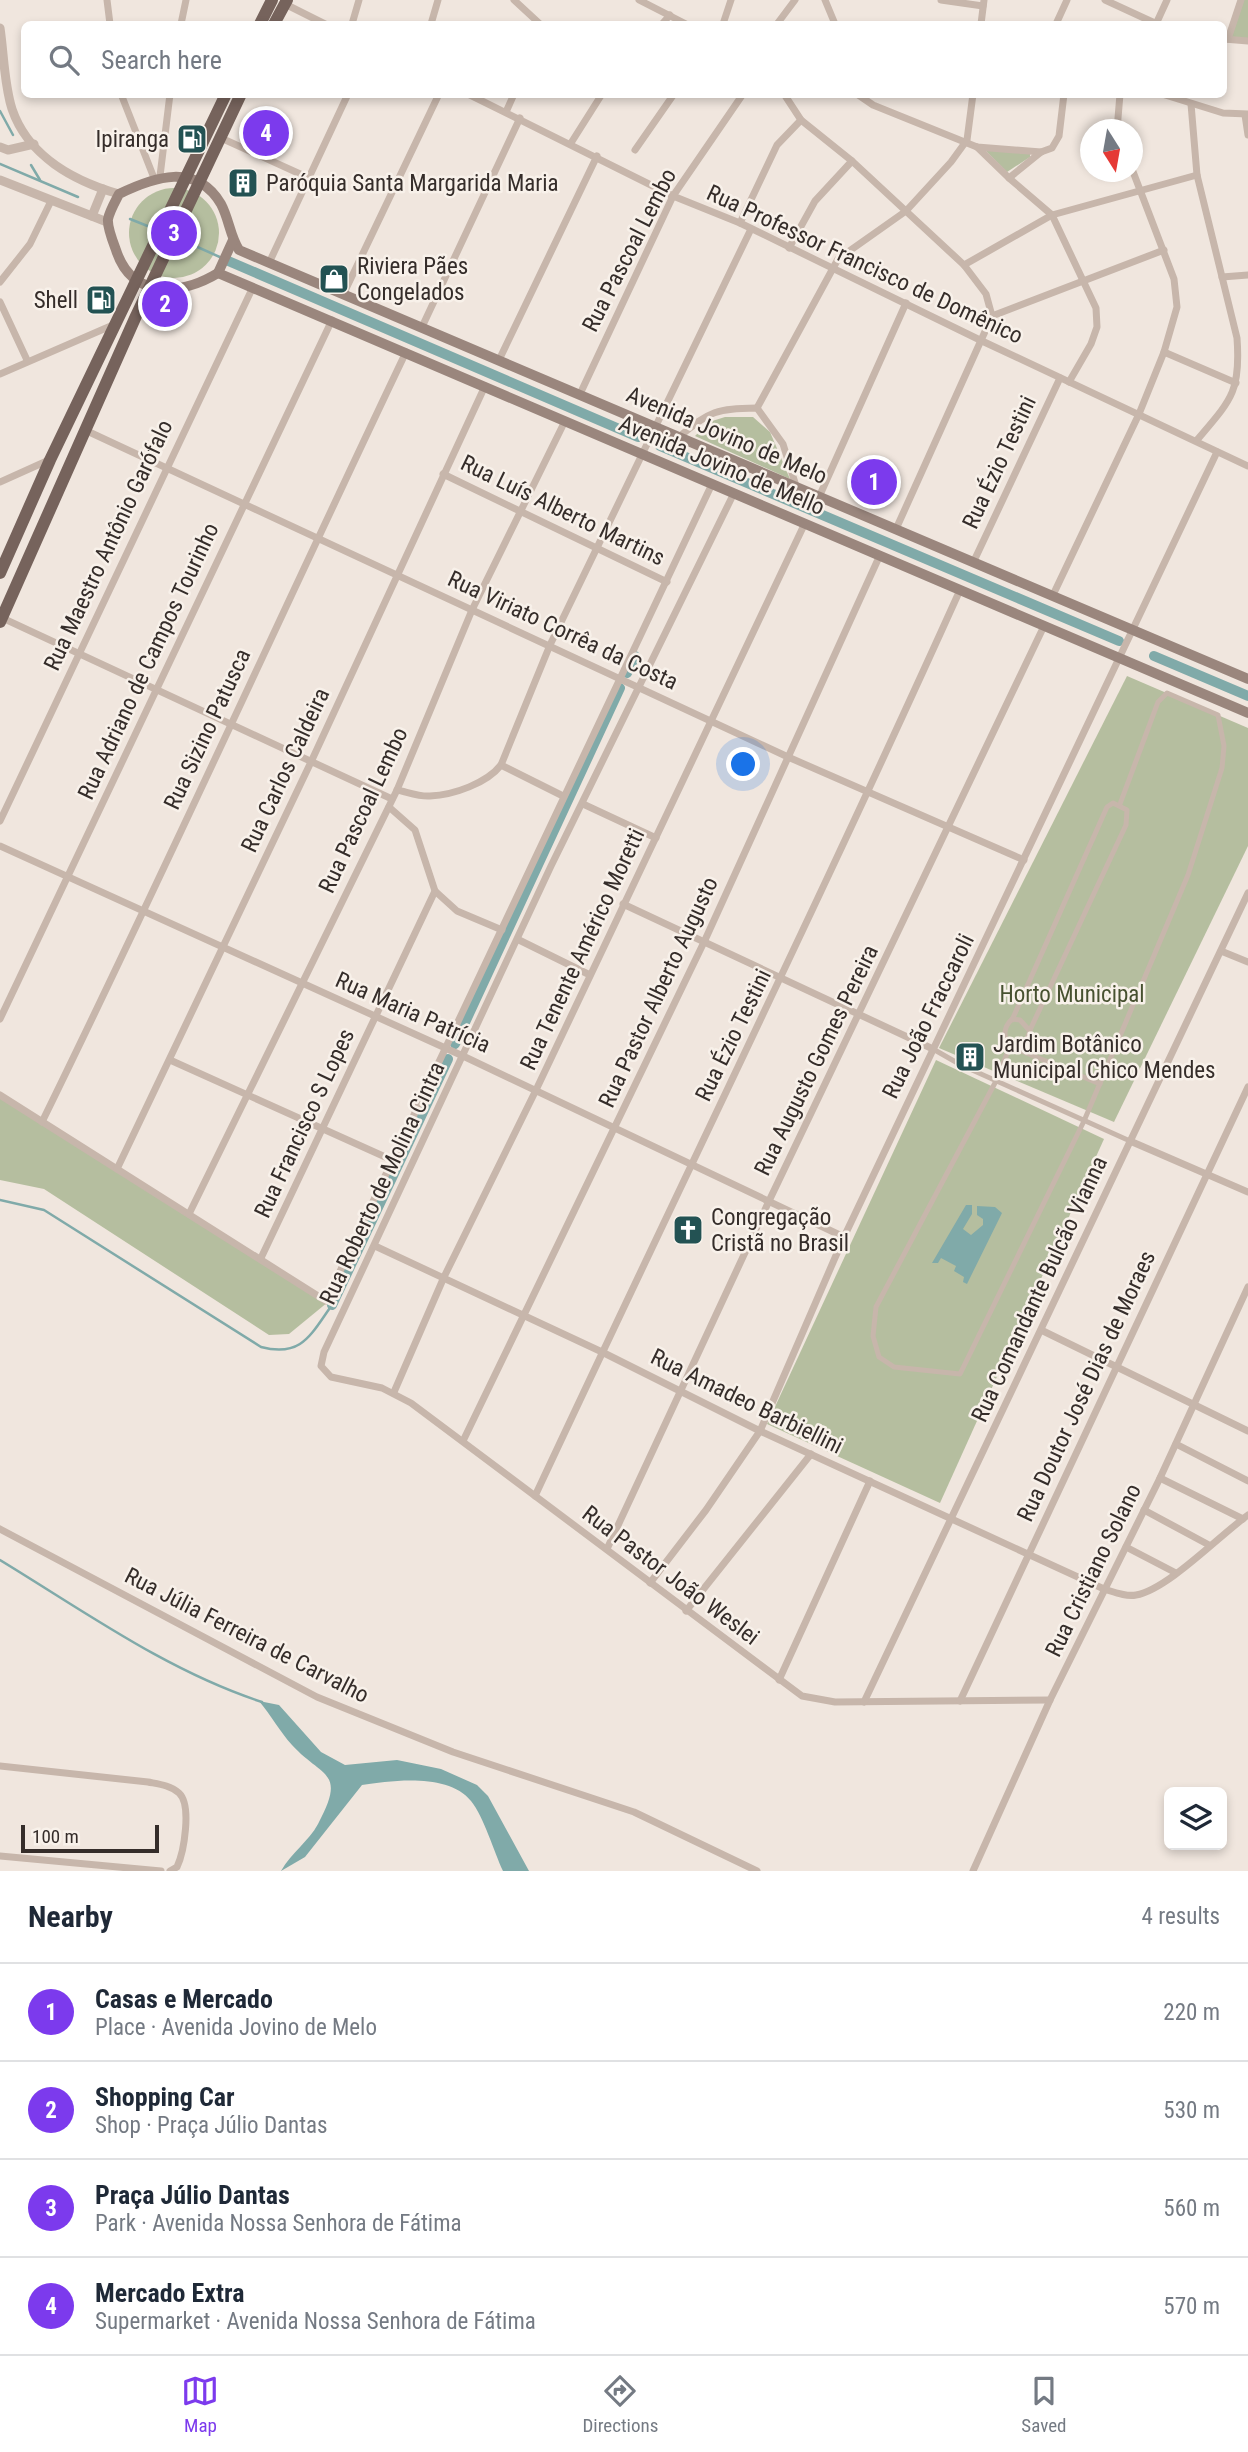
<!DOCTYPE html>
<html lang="en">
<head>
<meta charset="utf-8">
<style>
	body { margin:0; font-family:"Roboto Condensed",sans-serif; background:#f6f6f7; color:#1f2937 }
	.controls { position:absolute; right:21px; bottom:21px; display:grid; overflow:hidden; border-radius:10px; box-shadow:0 4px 10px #0003 }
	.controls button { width:63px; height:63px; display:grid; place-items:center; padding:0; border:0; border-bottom:2px solid #e0e1e3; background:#fff; color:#1f2937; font:35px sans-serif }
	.compass { position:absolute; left:1080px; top:119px; width:63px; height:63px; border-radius:50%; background:#fff; box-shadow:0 4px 10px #0003; rotate:169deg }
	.scale { position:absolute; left:21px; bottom:18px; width:138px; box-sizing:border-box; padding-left:7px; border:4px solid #352d2a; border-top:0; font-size:19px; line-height:24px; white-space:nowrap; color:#352d2a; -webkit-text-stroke:5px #f8f1ea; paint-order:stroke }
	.you { position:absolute; left:744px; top:765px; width:24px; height:24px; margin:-18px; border:5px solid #fff; border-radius:50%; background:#1a73e8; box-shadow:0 0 0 10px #1a73e833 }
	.badge { display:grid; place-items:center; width:46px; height:46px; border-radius:50%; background:#7c3aed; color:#fff; font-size:23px; font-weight:700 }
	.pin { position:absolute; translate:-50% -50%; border:4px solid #fff; box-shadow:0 2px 7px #0006 }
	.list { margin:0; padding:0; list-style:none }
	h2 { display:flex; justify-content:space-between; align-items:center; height:91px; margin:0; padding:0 28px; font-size:30px }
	h2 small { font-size:23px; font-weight:400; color:#747a83 }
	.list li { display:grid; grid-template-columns:46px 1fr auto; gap:21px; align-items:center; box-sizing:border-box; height:98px; padding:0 28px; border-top:2px solid #e0e1e3 }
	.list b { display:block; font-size:26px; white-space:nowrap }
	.list p { margin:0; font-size:23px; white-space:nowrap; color:#747a83 }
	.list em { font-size:23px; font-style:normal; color:#747a83 }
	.icon { flex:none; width:38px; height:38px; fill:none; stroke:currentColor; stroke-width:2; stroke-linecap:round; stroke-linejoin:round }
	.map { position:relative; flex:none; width:1248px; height:1871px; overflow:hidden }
	.search { position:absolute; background:#fff; box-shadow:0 4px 10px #0003; left:21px; right:21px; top:21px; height:77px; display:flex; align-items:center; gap:18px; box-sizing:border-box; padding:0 24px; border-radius:10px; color:#747a83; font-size:26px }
	.sheet { height:483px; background:#fff }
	nav { display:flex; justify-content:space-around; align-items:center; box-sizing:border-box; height:98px; border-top:2px solid #e0e1e3; background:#fff; font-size:19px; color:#747a83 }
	nav a { display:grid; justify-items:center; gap:4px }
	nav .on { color:#7c3aed }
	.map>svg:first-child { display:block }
</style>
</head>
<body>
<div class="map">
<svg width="1248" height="1871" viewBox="0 0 1248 1871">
	<rect width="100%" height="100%" fill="#f0e6de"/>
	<g fill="#b5be9f">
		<polygon points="1243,0 1248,0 1248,40 1228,39"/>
		<polygon points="985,150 1030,154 1030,157 1007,172"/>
		<circle cx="174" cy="233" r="45"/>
		<polygon points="725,417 753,417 770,432 790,479 695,436 709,422"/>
		<polygon points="1127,676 1248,728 1248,846 1114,1122 939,1048"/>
		<polygon points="936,1060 1104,1139 940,1503 767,1424"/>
		<polygon points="0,1095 328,1302 289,1334 269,1335 44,1189 0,1180"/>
	</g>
	<g fill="#80aaa9">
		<polygon points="966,1205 972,1205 972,1214 963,1229 971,1235 983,1225 983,1219 977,1215 977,1206 995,1207 1002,1213 967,1284 963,1282 964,1277 954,1271 956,1266 941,1258 938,1263 932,1263"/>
		<path d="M259 1701 279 1705 321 1752 345 1765 397 1760 441 1769 477 1785 488 1796 529 1871H503C494 1852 484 1817 471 1801 449 1773 393 1780 362 1785L305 1857 281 1871C291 1853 309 1841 318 1824 347 1770 322 1778 292 1745 280 1732 271 1715 259 1701Z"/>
	</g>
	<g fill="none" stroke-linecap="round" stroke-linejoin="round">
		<g stroke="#80aaa9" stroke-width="2.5">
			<polyline points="0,111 13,135"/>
			<polyline points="0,164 78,197"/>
			<polyline points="31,165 40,180"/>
			<polyline points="130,219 155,229"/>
			<polyline points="193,245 222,258"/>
			<path d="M0 1200 44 1210 261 1347C302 1358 311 1334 332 1305"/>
			<path d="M0 1560C84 1611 167 1671 262 1702"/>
		</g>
		<g stroke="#80aaa9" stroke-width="10">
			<polyline points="226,260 638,437"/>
			<polyline points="660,446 1119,641"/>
			<polyline points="1154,656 1248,696"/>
			<polyline points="627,673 635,656"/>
			<polyline points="455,1044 620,688"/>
			<polyline points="332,1305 448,1059"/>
		</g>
		<g stroke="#c7b6ab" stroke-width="5">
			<polyline points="1012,1020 1107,807 1113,803 1127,810 1126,825 1030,1030"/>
			<polyline points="1010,1046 996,1081 876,1307 873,1336 879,1357 894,1367 960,1374 1084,1121 1188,875 1222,768 1224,746 1218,715 1167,693 1158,702 1120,804"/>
			<path d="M1010 1046C1022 1046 1026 1043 1030 1031L1020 1020 1012 1019C1003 1028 1003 1036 1010 1046L1100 1084"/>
			<polyline points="933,1049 961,1065 1130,1141"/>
		</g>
		<g stroke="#c7b6ab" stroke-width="7">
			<polyline points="107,0 110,24"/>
			<polyline points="514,0 540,24"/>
			<polyline points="639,0 686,24"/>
			<polyline points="825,0 835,24"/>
			<polyline points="941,0 983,6"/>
			<polyline points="1105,0 1157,24"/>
			<polyline points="285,4 325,24"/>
			<polyline points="181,24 186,0"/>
			<polyline points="352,24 359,0"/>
			<polyline points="431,24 438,0"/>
			<polyline points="662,24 670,15"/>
			<polyline points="723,24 731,0"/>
			<polyline points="777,24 795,0"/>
			<polyline points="981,24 984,0"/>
			<polyline points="1056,24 1067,0"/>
			<polyline points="1156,24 1167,0"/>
			<polyline points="1224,39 1248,41"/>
			<polyline points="1228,39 1241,0"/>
			<polyline points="121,94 154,178"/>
			<polyline points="468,94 673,196 740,223 982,341 1248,466"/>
			<polyline points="784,94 801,120 852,161 964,265 986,294 992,316 896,529"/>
			<polyline points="857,94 873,105 977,147 1041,152"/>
			<polyline points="1162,94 1223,113 1248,114"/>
			<path d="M1191 104 1197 175 1237 338C1241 392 1231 400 1197 440"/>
			<polyline points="506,112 514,94"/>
			<polyline points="1245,115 1248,135"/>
			<polyline points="1117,130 1120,94"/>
			<polyline points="221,138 309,178"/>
			<polyline points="571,143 602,94"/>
			<polyline points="977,147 1009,178 1052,215 1096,308 1097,327 1091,344 1069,382"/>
			<polyline points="635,150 674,94"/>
			<polyline points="160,176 170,94"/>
			<polyline points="1009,178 1041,152 1052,148 1059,136 1064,94"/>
			<polyline points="740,223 777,145 801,120"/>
			<polyline points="789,248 815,201 852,161"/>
			<polyline points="269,263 348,94"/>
			<polyline points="964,265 1052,215 1197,175"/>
			<polyline points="1222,277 1248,275"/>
			<polyline points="0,282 30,244 51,201"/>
			<polyline points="343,295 439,94"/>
			<polyline points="0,302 27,360"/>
			<polyline points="992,316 1164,250"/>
			<polyline points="422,327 520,118"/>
			<polyline points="1164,352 1236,383"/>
			<polyline points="499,360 597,156"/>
			<polyline points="0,374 113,325"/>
			<polyline points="580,394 673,196 743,94"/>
			<polyline points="757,408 838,259 906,211 951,162 967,140 973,94"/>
			<polyline points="87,431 788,757 1024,860"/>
			<path d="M679 437C711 410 716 409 757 408L783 444 796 486"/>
			<polyline points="443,474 667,582"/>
			<polyline points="0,482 49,460"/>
			<polyline points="734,493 551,866 324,1352 321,1366 331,1377 382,1388 411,1403 802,1696 835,1702 1050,1700"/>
			<polyline points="819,497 906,303"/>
			<polyline points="973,563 1060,378"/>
			<polyline points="1053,595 1139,414 1164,352 1177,307 1174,279 1132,169"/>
			<polyline points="0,617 392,799"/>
			<polyline points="501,765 563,796"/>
			<path d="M397 790C407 792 420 797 430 796 454 795 487 783 501 765L550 645 751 229"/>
			<polyline points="583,804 656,838"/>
			<polyline points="389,807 415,830 435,891 457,911 502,930"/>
			<polyline points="0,821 253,287"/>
			<polyline points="0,846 463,1056 844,1237"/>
			<polyline points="623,904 933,1049"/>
			<polyline points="519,940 590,975"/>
			<polyline points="1221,951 1248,962"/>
			<polyline points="0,1019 332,320"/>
			<polyline points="170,1060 392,1160"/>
			<polyline points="0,1095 326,1301 712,484"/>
			<path d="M42 1122C167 867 284 608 406 352"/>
			<polyline points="1130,1141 1248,1192"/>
			<polyline points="117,1169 311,762 485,386"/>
			<polyline points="189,1214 397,790 472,610 565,421"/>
			<path d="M375 1246 602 1352 760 1431 1104 1589C1114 1592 1126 1597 1136 1595 1167 1590 1220 1535 1248 1515"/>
			<polyline points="261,1258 435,891"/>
			<polyline points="1041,1330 1248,1431"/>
			<polyline points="394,1392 444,1277 536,1090 805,523"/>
			<polyline points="463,1441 705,940 880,555"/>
			<polyline points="1176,1444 1248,1481"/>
			<polyline points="1160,1478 1243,1519"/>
			<path d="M535 1496C676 1194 823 894 960 590"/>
			<polyline points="1144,1510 1209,1545"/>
			<polyline points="0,1529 317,1697 453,1752 634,1812 757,1871"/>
			<polyline points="1126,1547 1176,1573"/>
			<polyline points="607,1549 769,1201 1044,626"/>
			<polyline points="650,1583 706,1510 760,1431 844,1237 1217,452"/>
			<polyline points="686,1611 811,1454"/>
			<polyline points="779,1680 870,1481"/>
			<polyline points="960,1701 1248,1087"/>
			<polyline points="864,1702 1248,893"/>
			<path d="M0 1766 148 1782C158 1784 170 1785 179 1793 192 1805 184 1852 177 1867L170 1871"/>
			<polyline points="0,1856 161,1871"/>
			<polyline points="973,1871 1050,1700 1160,1478 1248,1287"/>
		</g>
		<g stroke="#c7b6ab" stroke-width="9">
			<path d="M0 28C4 55 4 84 12 109 28 156 74 181 119 194"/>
			<polyline points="0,147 8,150 34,144"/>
			<polyline points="0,180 107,222"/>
			<polyline points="92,216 103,189"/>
		</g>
		<g stroke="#9a867d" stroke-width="10">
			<path d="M218 273C182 295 132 300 116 250 113 242 107 227 108 219 110 210 115 202 119 194 154 177 196 162 221 204 229 219 230 236 239 250L1248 679"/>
			<polyline points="218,273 1248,713"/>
			<polyline points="218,273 233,240"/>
		</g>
		<g stroke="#76635c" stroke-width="12">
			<polyline points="260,24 272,0"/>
			<polyline points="274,24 287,0"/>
			<polyline points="0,573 50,460 226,94"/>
			<polyline points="0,622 136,316 241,94"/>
		</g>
	</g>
	<defs>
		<g id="fuel-square" transform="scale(1.575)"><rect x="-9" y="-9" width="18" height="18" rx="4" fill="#235253" stroke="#f8f1ea"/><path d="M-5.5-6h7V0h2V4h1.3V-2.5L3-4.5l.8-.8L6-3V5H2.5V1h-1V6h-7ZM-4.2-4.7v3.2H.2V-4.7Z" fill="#fff"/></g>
		<g id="building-square" transform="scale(1.575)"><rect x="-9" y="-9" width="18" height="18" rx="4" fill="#235253" stroke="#f8f1ea"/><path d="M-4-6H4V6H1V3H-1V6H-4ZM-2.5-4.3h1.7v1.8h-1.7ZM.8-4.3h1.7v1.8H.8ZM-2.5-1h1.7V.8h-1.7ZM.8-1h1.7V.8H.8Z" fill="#fff"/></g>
		<g id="shop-square" transform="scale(1.575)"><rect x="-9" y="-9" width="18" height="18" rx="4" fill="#235253" stroke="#f8f1ea"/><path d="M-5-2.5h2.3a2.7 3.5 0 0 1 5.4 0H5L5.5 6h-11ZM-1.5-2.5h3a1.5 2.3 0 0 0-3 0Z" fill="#fff"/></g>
		<g id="church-square" transform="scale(1.575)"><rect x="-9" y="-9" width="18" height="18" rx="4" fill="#235253" stroke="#f8f1ea"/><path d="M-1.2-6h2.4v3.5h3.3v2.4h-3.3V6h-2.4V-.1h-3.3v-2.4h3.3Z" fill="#fff"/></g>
	</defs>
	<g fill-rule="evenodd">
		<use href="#fuel-square" x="192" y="139"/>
		<use href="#building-square" x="243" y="183"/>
		<use href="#shop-square" x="334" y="279"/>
		<use href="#fuel-square" x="101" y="300"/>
		<use href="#building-square" x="970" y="1057"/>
		<use href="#church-square" x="688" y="1230"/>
	</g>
	<g text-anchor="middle" stroke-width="5" stroke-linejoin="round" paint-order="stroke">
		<g font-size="23" fill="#352d2a" stroke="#f8f1ea" text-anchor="start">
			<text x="169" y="147" text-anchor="end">Ipiranga</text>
			<text x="266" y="191">Paróquia Santa Margarida Maria</text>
			<text x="357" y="274">Riviera Pães<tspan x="357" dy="26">Congelados</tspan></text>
			<text x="78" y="308" text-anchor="end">Shell</text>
			<text x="993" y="1052">Jardim Botânico<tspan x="993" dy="26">Municipal Chico Mendes</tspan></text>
			<text x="711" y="1225">Congregação<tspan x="711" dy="26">Cristã no Brasil</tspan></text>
		</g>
		<g font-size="23" fill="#352d2a" stroke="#f8f1ea">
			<text transform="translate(629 250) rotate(-63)" y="8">Rua Pascoal Lembo</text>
			<text transform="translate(865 264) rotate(25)" y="8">Rua Professor Francisco de Domênico</text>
			<text transform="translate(727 435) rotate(23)" y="8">Avenida Jovino de Melo</text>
			<text transform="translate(999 462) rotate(-65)" y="8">Rua Ézio Testini</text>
			<text transform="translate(722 465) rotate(23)" y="8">Avenida Jovino de Mello</text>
			<text transform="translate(563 510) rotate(26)" y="8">Rua Luís Alberto Martins</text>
			<text transform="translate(108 545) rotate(-65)" y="8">Rua Maestro Antônio Garófalo</text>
			<text transform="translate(563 630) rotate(25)" y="8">Rua Viriato Corrêa da Costa</text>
			<text transform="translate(148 661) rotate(-65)" y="8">Rua Adriano de Campos Tourinho</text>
			<text transform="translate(207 729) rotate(-65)" y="8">Rua Sizino Patusca</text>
			<text transform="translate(285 770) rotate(-65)" y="8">Rua Carlos Caldeira</text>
			<text transform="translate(363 810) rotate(-65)" y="8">Rua Pascoal Lembo</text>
			<text transform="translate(582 949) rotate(-65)" y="8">Rua Tenente Américo Moretti</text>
			<text transform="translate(658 992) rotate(-65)" y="8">Rua Pastor Alberto Augusto</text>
			<text transform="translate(413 1012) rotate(24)" y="8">Rua Maria Patrícia</text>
			<text transform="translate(928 1016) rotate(-64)" y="8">Rua João Fraccaroli</text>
			<text transform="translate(733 1035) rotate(-64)" y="8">Rua Ézio Testini</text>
			<text transform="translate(816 1060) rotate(-64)" y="8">Rua Augusto Gomes Pereira</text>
			<text transform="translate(304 1123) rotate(-65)" y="8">Rua Francisco S Lopes</text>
			<text transform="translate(382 1183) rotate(-65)" y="8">Rua Roberto de Molina Cintra</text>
			<text transform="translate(1039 1289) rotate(-65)" y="8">Rua Comandante Bulcão Vianna</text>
			<text transform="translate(1086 1386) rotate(-65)" y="8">Rua Doutor José Dias de Moraes</text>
			<text transform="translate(747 1401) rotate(26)" y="8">Rua Amadeo Barbiellini</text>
			<text transform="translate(1093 1570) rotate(-64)" y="8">Rua Cristiano Solano</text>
			<text transform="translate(671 1575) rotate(37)" y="8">Rua Pastor João Weslei</text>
			<text transform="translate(247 1635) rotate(27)" y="8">Rua Júlia Ferreira de Carvalho</text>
		</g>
		<g font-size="23" fill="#475130" stroke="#f8f1ea">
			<text x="1072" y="1002">Horto Municipal</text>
		</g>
	</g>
</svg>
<div class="controls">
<button><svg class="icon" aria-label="layers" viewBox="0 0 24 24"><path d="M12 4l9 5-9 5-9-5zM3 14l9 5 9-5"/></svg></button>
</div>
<svg class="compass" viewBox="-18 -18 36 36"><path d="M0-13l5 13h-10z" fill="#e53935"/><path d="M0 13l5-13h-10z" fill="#747a83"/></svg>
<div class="scale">100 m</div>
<div class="you"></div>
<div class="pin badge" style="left:874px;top:482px">1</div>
<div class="pin badge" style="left:165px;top:304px">2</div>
<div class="pin badge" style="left:174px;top:233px">3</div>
<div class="pin badge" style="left:266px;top:133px">4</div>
<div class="search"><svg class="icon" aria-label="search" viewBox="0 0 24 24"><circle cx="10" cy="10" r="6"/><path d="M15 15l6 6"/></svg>Search here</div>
</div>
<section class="sheet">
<h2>Nearby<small>4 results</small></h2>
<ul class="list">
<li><span class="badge">1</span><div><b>Casas e Mercado</b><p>Place · Avenida Jovino de Melo</p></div><em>220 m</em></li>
<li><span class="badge">2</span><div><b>Shopping Car</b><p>Shop · Praça Júlio Dantas</p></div><em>530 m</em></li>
<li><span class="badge">3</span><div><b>Praça Júlio Dantas</b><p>Park · Avenida Nossa Senhora de Fátima</p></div><em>560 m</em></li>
<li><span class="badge">4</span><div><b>Mercado Extra</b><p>Supermarket · Avenida Nossa Senhora de Fátima</p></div><em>570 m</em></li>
</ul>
</section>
<nav>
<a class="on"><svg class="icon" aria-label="map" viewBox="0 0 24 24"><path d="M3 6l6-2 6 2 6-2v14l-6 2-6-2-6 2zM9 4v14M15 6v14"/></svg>Map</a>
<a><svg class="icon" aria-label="directions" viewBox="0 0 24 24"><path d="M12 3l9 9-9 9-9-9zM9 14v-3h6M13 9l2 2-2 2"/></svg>Directions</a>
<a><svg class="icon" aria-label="saved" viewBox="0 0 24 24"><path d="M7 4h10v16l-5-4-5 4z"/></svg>Saved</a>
</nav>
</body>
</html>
